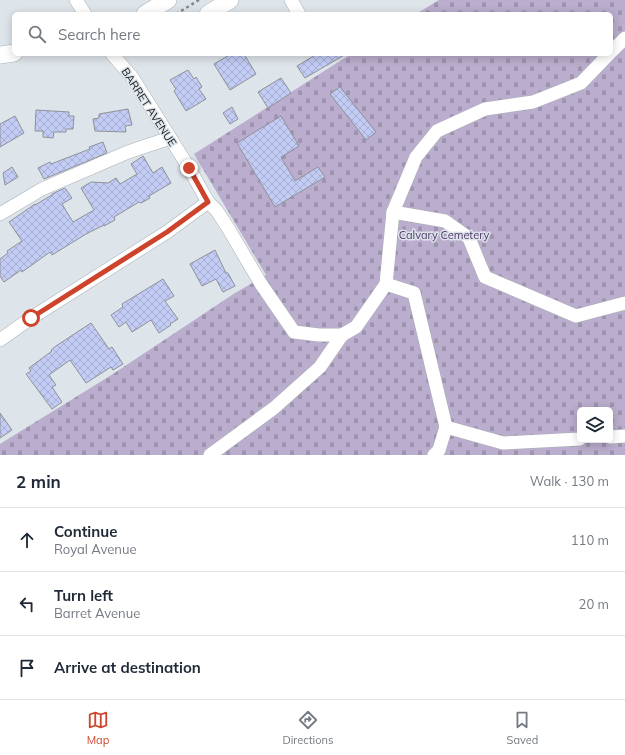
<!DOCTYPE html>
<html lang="en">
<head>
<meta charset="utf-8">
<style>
	body { margin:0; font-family:Mulish,sans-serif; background:#f6f6f7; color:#1f2937 }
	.controls { position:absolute; right:12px; bottom:12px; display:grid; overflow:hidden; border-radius:6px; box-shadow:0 2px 10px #0003 }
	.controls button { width:36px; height:36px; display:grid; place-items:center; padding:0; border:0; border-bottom:1px solid #e0e1e3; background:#fff; color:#1f2937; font:20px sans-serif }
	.stop { position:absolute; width:12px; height:12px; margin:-9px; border:3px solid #ce432b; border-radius:50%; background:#fff }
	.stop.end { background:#ce432b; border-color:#fff; box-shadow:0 1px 4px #0008 }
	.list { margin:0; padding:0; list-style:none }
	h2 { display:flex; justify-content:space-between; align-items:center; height:52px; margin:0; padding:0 16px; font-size:17px }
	h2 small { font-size:13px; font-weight:400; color:#747a83 }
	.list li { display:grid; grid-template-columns:26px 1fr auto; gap:12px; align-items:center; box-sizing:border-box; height:64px; padding:0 16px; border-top:1px solid #e0e1e3 }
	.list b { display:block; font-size:15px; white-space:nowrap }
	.list p { margin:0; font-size:13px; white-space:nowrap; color:#747a83 }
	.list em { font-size:13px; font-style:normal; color:#747a83 }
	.icon { flex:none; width:22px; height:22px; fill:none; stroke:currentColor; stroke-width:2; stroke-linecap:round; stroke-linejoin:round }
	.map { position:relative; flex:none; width:625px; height:455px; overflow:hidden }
	.search { position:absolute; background:#fff; box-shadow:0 2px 10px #0003; left:12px; right:12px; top:12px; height:44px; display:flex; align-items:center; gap:10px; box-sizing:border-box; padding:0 14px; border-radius:6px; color:#747a83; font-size:15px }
	.sheet { height:244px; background:#fff }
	nav { display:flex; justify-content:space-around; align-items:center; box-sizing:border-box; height:56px; border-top:1px solid #e0e1e3; background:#fff; font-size:11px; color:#747a83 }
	nav a { display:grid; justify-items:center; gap:2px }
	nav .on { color:#ce432b }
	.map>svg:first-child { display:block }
</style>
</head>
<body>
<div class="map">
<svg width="625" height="455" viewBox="0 0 625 455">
	<defs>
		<pattern id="cemetery-stones" width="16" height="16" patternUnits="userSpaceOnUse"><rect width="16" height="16" fill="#baadcd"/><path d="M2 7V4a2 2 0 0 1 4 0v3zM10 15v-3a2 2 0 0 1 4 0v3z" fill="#9f94af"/></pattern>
		<pattern id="building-cross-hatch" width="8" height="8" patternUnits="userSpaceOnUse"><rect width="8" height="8" fill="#c2ccf4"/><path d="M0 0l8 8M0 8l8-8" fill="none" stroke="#a6aed1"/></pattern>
	</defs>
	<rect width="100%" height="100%" fill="#dde4ea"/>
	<path fill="url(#cemetery-stones)" fill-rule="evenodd" d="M439 0H625V455H0V444L113 374 235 293 266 275 194 154 351 54H611V14H416ZM580 410H610V440H580Z"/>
	<g fill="url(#building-cross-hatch)" stroke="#8f9198">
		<polygon points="231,54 244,54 256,74 230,90 214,64"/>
		<polygon points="317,54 346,54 305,78 297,66"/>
		<polygon points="188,70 194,79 196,77 202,87 199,89 206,99 186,111 174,91 176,89 170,80"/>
		<polygon points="281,78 291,93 268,108 258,92"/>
		<polygon points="340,87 376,132 366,140 330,94"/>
		<polygon points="232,107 238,119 230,124 223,113"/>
		<polygon points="128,109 132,125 125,126 126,132 95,131 93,119 99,118 99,114"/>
		<polygon points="36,110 69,112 69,116 74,116 73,129 66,129 66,132 54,132 53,138 43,137 43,131 35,131"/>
		<polygon points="15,116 24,133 0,147 0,124"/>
		<polygon points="281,116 299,146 281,157 295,181 318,167 325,177 275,207 237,143"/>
		<polygon points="103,142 107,153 44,179 38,168 50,162 51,164 90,149 89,147"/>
		<polygon points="143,156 153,173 162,167 171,183 149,196 150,198 141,203 139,202 114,217 115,220 104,226 104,225 86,234 52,255 50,252 22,272 21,270 4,282 0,276 0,259 8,253 7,251 22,241 9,222 35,204 35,205 52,195 52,194 65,188 72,198 62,204 73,222 94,210 81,188 91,182 108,183 116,178 120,184 137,174 131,164"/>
		<polygon points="12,167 18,177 5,185 3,173"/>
		<polygon points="215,250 226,273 228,273 235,286 223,292 216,279 202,286 190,264"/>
		<polygon points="163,279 174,296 165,301 178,319 170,324 171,325 159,333 151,320 132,332 126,322 119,327 111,315 123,307 122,304"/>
		<polygon points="91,323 109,349 112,347 123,364 113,370 111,367 86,383 70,360 49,375 56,385 52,387 62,402 52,409 26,374 31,371 29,368 52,351 51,350 56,346"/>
		<polygon points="0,413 12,430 0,438"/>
	</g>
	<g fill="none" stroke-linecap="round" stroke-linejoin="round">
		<g stroke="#abb1b7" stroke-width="14">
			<g id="minor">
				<polyline points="76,0 85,14"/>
				<polyline points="291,0 299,14"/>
				<polyline points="611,52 625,38"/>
				<polyline points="112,54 132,77 189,168 208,202 217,211 228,228 261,284 294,332 319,335 342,335 356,327 386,284 393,212 416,157 437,131 485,109 533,102 581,83 609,54"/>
				<polyline points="393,212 445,221 469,238 485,277 576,316 625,303"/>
				<polyline points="0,214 42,189 128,152 170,138"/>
				<polyline points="386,284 414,293 446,427 439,450 434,455"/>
				<polyline points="0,340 31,318 167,232 208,202"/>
				<polyline points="446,427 503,443 580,439"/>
				<polyline points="610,437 625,436"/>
				<polyline points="210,455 274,408 320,367 342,335"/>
			</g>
		</g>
		<g stroke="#abb1b7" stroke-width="18">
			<g id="major">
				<polyline points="145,14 168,0"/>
				<polyline points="208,14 230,0"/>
				<polyline points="0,55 14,53"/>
			</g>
		</g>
		<polyline stroke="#83888d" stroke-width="2.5" stroke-dasharray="3 3" stroke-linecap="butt" points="176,14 199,0"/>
		<use href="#minor" stroke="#fff" stroke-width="13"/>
		<use href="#major" stroke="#fff" stroke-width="17"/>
	</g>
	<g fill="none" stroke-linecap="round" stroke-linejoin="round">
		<polyline stroke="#ce432b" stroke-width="5" points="31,318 167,232 208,202 189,168"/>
	</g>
	<g text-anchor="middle" stroke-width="3" stroke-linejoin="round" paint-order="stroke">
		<g font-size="11" fill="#16181b" stroke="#dde4ea">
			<text transform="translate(149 107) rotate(57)" y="4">BARRET AVENUE</text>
		</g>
		<g font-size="11" fill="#51396c" stroke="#dde4ea">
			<text x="444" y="239">Calvary Cemetery</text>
		</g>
	</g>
</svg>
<div class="controls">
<button><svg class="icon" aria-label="layers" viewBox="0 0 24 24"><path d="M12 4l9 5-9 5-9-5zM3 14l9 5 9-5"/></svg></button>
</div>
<div class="stop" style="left:31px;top:318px"></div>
<div class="stop end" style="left:189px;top:168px"></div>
<div class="search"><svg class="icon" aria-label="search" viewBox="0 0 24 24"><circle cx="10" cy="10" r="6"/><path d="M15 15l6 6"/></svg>Search here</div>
</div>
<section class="sheet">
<h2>2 min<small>Walk · 130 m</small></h2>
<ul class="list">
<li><svg class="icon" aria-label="ahead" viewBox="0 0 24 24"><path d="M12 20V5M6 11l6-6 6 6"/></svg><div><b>Continue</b><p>Royal Avenue</p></div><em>110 m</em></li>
<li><svg class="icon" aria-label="left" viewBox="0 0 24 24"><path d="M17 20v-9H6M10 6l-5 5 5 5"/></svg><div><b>Turn left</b><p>Barret Avenue</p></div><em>20 m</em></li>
<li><svg class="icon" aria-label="arrive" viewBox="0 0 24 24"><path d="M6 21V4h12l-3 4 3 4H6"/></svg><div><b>Arrive at destination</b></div></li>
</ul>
</section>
<nav>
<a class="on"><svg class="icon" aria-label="map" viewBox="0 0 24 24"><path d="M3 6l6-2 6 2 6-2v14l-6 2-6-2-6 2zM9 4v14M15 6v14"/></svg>Map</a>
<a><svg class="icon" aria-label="directions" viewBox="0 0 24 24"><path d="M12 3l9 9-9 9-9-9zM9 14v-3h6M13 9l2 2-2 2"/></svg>Directions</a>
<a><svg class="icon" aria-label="saved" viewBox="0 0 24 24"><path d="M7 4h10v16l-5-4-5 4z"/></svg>Saved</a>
</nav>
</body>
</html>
